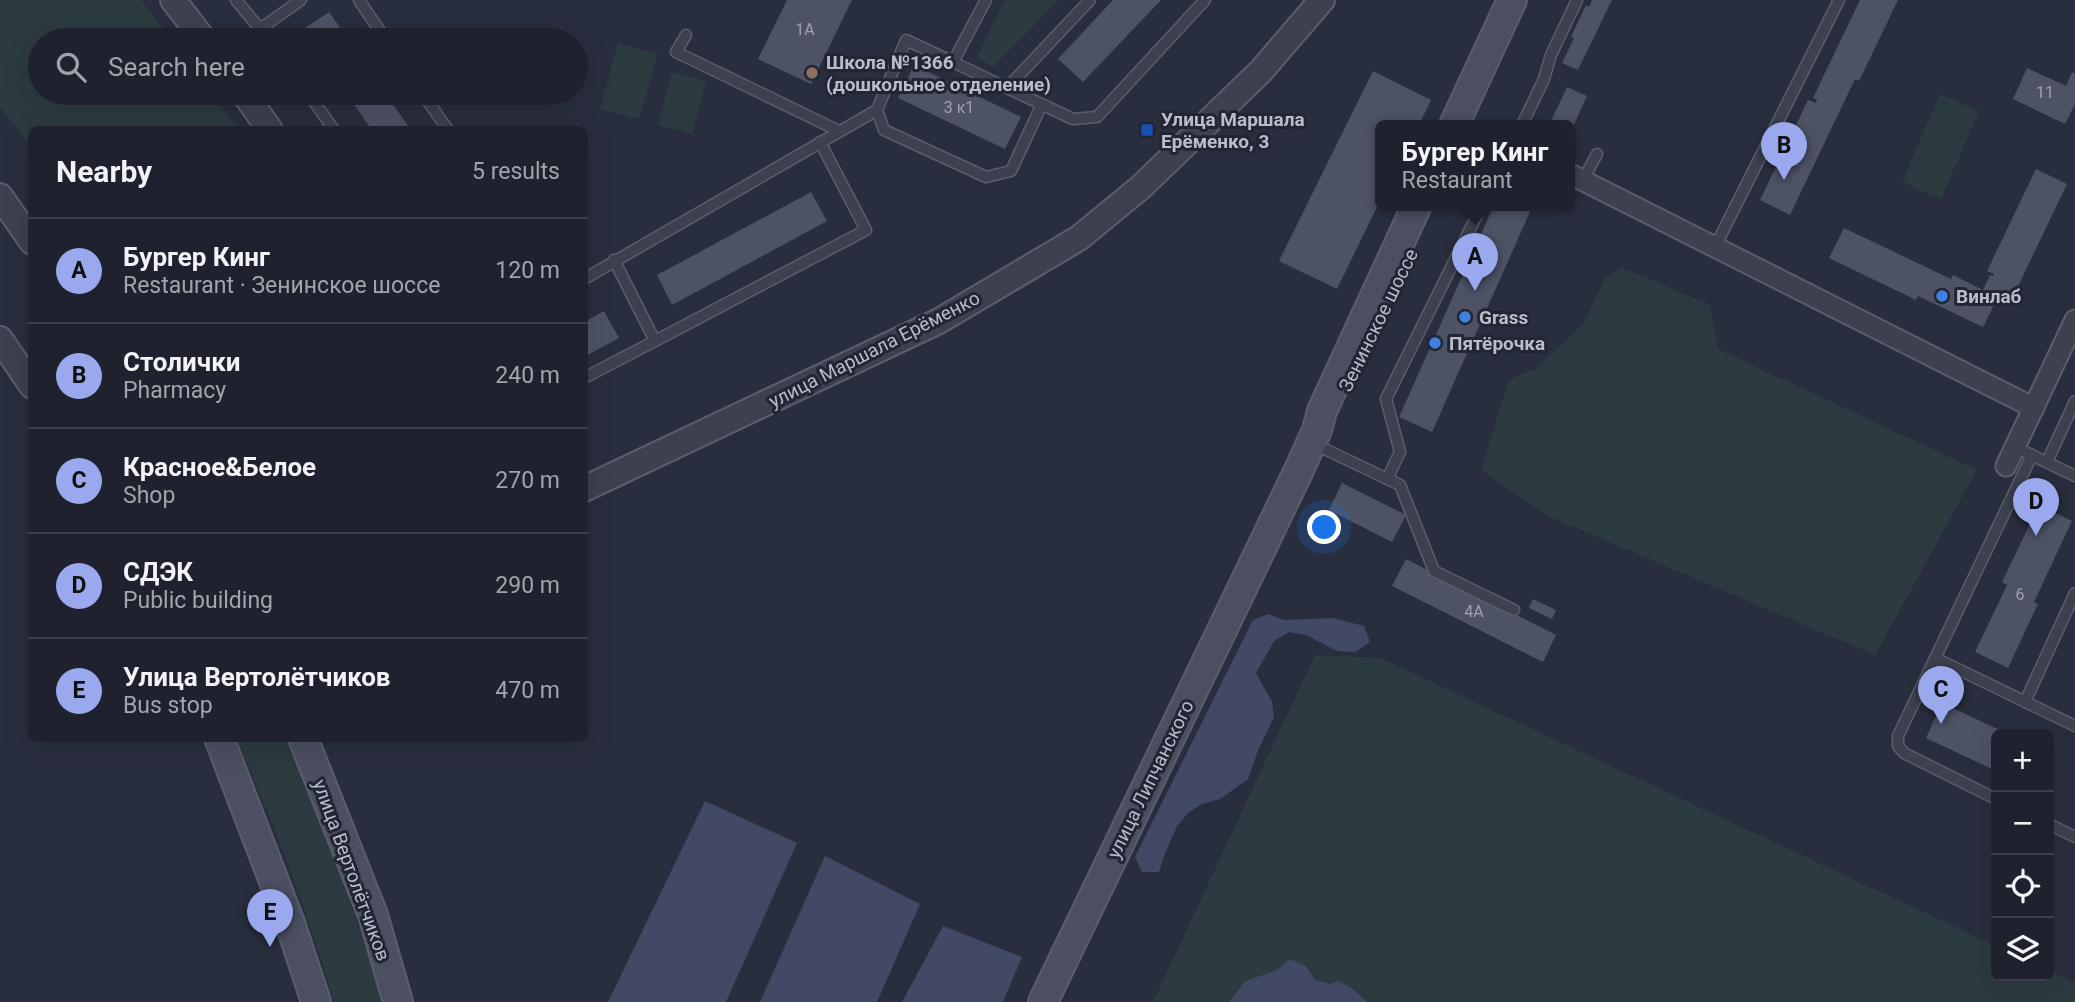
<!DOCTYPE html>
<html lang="en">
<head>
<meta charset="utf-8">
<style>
	body { margin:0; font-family:Roboto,sans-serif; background:#2c2f3a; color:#f1f3f6 }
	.controls { position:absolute; right:21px; bottom:21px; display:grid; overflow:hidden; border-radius:10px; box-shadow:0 7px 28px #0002 }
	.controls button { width:63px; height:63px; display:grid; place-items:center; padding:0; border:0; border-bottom:2px solid #3c3f4a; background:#1f222e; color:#f1f3f6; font:35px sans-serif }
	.you { position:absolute; left:1325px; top:528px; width:24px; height:24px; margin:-18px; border:5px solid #fff; border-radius:50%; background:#1a73e8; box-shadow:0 0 0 10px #1a73e833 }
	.badge { display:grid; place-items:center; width:46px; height:46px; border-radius:50%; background:#9aa9ed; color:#111; font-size:23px; font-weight:700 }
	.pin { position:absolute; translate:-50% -58px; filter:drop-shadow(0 2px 4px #0008) }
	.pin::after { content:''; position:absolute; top:37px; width:24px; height:21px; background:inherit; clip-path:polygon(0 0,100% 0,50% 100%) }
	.popup { position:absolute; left:1375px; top:120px; width:200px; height:91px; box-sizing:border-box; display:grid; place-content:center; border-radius:10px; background:#1f222e; filter:drop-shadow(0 2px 5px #0005); font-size:23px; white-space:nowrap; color:#a1a4aa }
	.popup b { font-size:26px; color:#f1f3f6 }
	.popup::after { content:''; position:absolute; left:50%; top:100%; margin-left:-14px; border:14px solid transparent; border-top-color:#1f222e }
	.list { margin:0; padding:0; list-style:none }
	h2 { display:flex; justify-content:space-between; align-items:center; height:91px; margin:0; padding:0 28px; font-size:30px }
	h2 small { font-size:23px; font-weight:400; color:#a1a4aa }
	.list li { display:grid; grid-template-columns:46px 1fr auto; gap:21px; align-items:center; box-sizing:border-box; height:105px; padding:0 28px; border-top:2px solid #3c3f4a }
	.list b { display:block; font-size:26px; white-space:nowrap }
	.list p { margin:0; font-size:23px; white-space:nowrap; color:#a1a4aa }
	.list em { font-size:23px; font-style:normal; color:#a1a4aa }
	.icon { flex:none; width:38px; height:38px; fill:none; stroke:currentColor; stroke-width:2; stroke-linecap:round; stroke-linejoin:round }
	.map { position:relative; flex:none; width:2075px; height:1002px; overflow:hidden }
	.search { position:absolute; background:#1f222e; box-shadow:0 7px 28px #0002; left:28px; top:28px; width:560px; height:77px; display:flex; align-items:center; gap:18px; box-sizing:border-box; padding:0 24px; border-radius:38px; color:#a1a4aa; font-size:26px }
	.panel { position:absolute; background:#1f222e; box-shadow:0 7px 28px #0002; left:28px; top:126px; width:560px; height:616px; border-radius:10px }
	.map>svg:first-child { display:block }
</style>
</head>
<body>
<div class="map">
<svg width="2075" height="1002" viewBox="0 0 2075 1002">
	<rect width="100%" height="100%" fill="#292e3e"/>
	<g fill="#2c3b40">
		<polygon points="0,0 141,0 171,40 40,40 40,93 211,93 239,129 32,130 31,147 0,107"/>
		<polygon points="1005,0 1059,0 993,67 977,57"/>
		<polygon points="618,43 658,54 639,119 600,109"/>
		<polygon points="672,72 706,81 692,134 658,125"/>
		<polygon points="1940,94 1979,111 1941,199 1902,182"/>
		<polygon points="1623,268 1710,305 1718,349 1977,470 1875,655 1548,516 1481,470 1509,380 1537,368 1583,324 1606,277"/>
		<polygon points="1315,655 1380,658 1996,946 1996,976 2049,976 2049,970 2075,983 2075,1002 1367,1002 1353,989 1315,980 1306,966 1290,959 1277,970 1245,981 1229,1002 1153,1002"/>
		<path d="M236 739H287L334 855 384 1002H334C307 911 275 824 236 739Z"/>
	</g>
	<g fill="#414965">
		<polygon points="1269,614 1284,620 1333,618 1364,626 1370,642 1355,652 1337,651 1306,635 1289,632 1274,641 1256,673 1272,702 1274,717 1259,748 1248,779 1220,799 1202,804 1188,813 1177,826 1164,856 1159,872 1142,872 1135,857 1253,620"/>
		<polygon points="705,801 797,843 726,1002 608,1002"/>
		<polygon points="825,856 920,904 877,1002 760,1002"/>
		<polygon points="943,926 1022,957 1003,1002 902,1002"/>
		<polygon points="1290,959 1306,966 1315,980 1331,984 1338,981 1353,989 1367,1002 1229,1002 1245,981 1277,970"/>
	</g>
	<g fill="#4d5265">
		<polygon points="787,0 852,0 811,84 758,59"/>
		<polygon points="1113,0 1161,0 1083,82 1058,59"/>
		<polygon points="1592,0 1612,0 1578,70 1562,63 1574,38 1571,37 1586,5 1589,7"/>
		<polygon points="1860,0 1898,0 1859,81 1855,79 1790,215 1760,200 1808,100 1816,103 1817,100 1813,98"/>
		<polygon points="329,12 349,40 309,40 302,30"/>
		<polygon points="914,65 1021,117 1005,149 898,98"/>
		<polygon points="2027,68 2066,86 2072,72 2075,74 2075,104 2065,124 2013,99"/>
		<polygon points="1373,71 1431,100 1419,125 1380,125 1380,201 1337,289 1279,261"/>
		<polygon points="1567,87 1587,96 1570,133 1570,125 1549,125"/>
		<polygon points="346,93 385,93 411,130 372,130"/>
		<polygon points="2036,169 2067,184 2010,303 1998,297 1983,327 1918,296 1916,300 1829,258 1844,228 1951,279 1953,275 1983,290 1990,275 1993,276 1994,274 1987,271"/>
		<polygon points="811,192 827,221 672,305 657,275"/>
		<polygon points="1494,205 1533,205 1432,432 1399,417"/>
		<polygon points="604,311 619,338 584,357 584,322"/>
		<polygon points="1342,483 1406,515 1392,542 1329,510"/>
		<polygon points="2039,505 2072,521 2034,602 2038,604 2008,668 1975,652 2007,585 2002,582"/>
		<polygon points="1406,559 1556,635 1543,662 1392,586"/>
		<polygon points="1533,599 1556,610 1552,619 1529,608"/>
		<polygon points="1942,703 2008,734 1996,734 1996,771 1926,738"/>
	</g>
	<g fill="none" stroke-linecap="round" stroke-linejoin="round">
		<g stroke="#5a5e6c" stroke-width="13">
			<g id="service">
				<polyline points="236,0 260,29 301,0"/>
				<polyline points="359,0 386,40"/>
				<polyline points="986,0 953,62 1007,88 1090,0"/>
				<polyline points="260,29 268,40"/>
				<polyline points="686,35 676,52 839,131"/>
				<polyline points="953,62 906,40 877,110 884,130 986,177 1011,171 1042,104"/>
				<polyline points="1007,88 1073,119 1097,117 1205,0"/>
				<polyline points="308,93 334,130"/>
				<polyline points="422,93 448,130"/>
				<polyline points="1522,125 1544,79 1551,55 1577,0"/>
				<polyline points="1583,180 1597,154"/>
				<polyline points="1715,247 1839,0"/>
				<polyline points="584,279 877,110"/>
				<polyline points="655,341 866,230 820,142"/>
				<polyline points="584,378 655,341 614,260"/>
				<polyline points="1312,443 1400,485 1434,571 1514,610"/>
				<polyline points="2015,447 2075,476"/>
				<polyline points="2047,462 2075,401"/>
				<polyline points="1387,479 1400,452 1386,399 1482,205"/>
				<polyline points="1935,658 2075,726"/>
				<polyline points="2025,702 2075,593"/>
				<polyline points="1996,799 1904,753 1898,746 1898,736 2032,455"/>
				<polyline points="2049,824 2075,837"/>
			</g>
		</g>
		<g stroke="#5a5e6c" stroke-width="23">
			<g id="minor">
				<polyline points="1570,174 2034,408"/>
				<polyline points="2006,466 2075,320"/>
			</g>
		</g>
		<g stroke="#5a5e6c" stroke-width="28">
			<g id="tertiary">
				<polyline points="173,0 204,40"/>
				<polyline points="244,93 270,130"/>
				<polyline points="0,196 32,242"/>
				<polyline points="0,339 32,386"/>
				<polyline points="584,489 939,321 1079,238 1141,187 1261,71 1322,0"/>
			</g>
		</g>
		<g stroke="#5a5e6c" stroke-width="32">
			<g id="secondary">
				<polyline points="1454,125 1512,0"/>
				<polyline points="219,738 290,923 316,1002"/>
				<polyline points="303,738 373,915 398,1002"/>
				<polyline points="1043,1002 1299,470 1317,430 1322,411 1417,205"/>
			</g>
		</g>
		<use href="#service" stroke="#3d404e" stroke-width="10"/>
		<use href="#minor" stroke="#3d404e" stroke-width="19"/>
		<use href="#tertiary" stroke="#3d404e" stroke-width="24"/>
		<use href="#secondary" stroke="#4b4f61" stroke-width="28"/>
	</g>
	<circle fill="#8d6e63" stroke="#212534" stroke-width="2.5" cx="812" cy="73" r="7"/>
	<rect fill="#1a4fb4" stroke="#212534" stroke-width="2.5" x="1140" y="123" width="14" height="14" rx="3.5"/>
	<g fill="#3f7fe0" stroke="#212534" stroke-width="2.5">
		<circle cx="1942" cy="296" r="7"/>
		<circle cx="1465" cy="317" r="7"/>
		<circle cx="1435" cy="343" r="7"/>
	</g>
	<g text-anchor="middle" stroke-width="6" stroke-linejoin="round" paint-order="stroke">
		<g font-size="16" fill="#9ea2b0">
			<text x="805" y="35">1А</text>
			<text x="2045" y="98">11</text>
			<text x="959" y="113">3 к1</text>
			<text x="2020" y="600">6</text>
			<text x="1474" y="617">4А</text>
		</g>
		<g font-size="19" font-weight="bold" fill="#b9bcc9" stroke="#212534" text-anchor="start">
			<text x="826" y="69">Школа №1366<tspan x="826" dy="22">(дошкольное отделение)</tspan></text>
			<text x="1161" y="126">Улица Маршала<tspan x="1161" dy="22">Ерёменко, 3</tspan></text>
			<text x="1956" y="303">Винлаб</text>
			<text x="1479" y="324">Grass</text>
			<text x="1449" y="350">Пятёрочка</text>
		</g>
		<g font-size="19" fill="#b9bcc9" stroke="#212534">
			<text transform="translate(1378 320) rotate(-64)" y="7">Зенинское шоссе</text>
			<text transform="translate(874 349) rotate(-27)" y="7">улица Маршала Ерёменко</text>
			<text transform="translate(1150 779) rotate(-64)" y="7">улица Липчанского</text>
			<text transform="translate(352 870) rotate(70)" y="7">улица Вертолётчиков</text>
		</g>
	</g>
</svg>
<div class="controls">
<button>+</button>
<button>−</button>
<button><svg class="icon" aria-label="locate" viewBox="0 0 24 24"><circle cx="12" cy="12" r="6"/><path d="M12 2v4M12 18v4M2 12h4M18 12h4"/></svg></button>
<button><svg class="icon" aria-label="layers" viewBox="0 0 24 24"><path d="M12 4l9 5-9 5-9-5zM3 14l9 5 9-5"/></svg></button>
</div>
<div class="you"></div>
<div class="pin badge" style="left:1475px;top:291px">A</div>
<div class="popup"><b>Бургер Кинг</b>Restaurant</div>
<div class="pin badge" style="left:1784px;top:180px">B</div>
<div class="pin badge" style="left:1941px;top:724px">C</div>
<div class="pin badge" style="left:2036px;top:536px">D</div>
<div class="pin badge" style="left:270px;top:947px">E</div>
<div class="search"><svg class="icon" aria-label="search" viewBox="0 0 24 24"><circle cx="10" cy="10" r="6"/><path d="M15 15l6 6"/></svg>Search here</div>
<section class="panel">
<h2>Nearby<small>5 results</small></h2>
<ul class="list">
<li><span class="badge">A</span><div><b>Бургер Кинг</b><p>Restaurant · Зенинское шоссе</p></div><em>120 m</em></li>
<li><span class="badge">B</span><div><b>Столички</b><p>Pharmacy</p></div><em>240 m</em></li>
<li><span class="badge">C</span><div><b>Красное&amp;Белое</b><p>Shop</p></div><em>270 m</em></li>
<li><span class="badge">D</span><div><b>СДЭК</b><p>Public building</p></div><em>290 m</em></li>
<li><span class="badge">E</span><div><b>Улица Вертолётчиков</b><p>Bus stop</p></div><em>470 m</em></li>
</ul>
</section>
</div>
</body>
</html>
